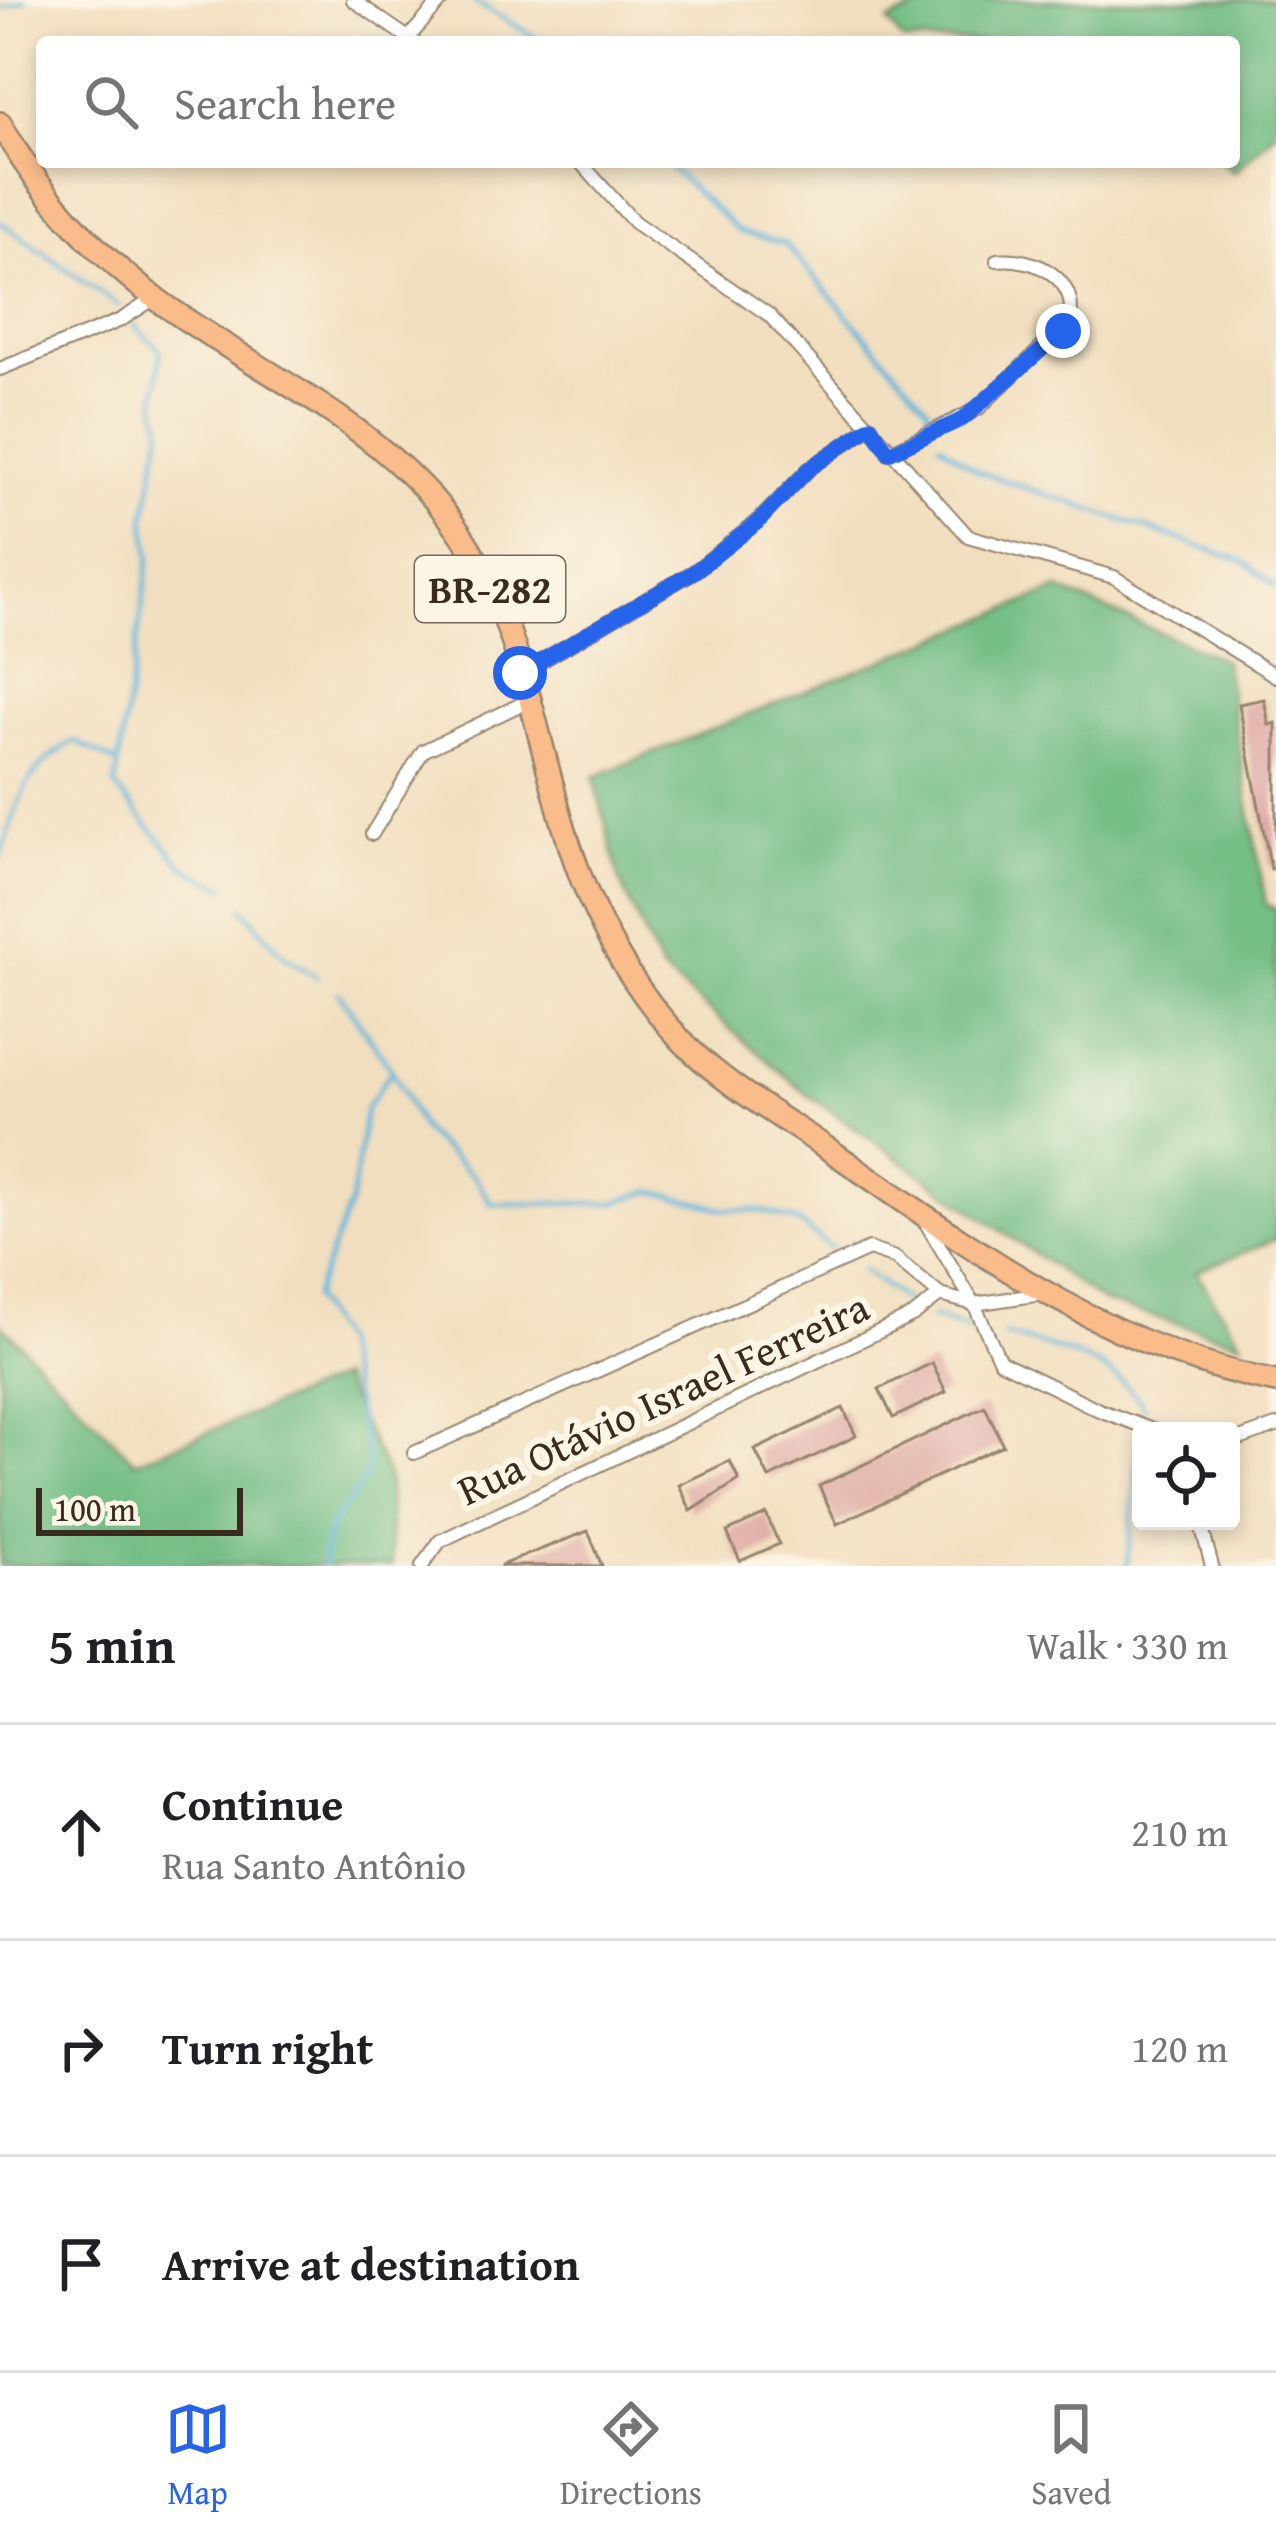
<!DOCTYPE html>
<html lang="en">
<head>
<meta charset="utf-8">
<style>
	body { margin:0; font-family:"Gentium Book Plus",serif; background:#f2f2f2; color:#202124 }
	.controls { position:absolute; right:36px; bottom:36px; display:grid; overflow:hidden; border-radius:12px; box-shadow:0 6px 18px #0003 }
	.controls button { width:108px; height:108px; display:grid; place-items:center; padding:0; border:0; border-bottom:3px solid #e0e0e0; background:#fff; color:#202124; font:60px sans-serif }
	.scale { position:absolute; left:36px; bottom:30px; width:207px; box-sizing:border-box; padding-left:12px; border:6px solid #3b2a1e; border-top:0; font-size:33px; line-height:42px; white-space:nowrap; color:#3b2a1e; -webkit-text-stroke:9px #fcf5e5; paint-order:stroke }
	.stop { position:absolute; width:36px; height:36px; margin:-27px; border:9px solid #2563eb; border-radius:50%; background:#fff }
	.stop.end { background:#2563eb; border-color:#fff; box-shadow:0 3px 12px #0008 }
	.list { margin:0; padding:0; list-style:none }
	h2 { display:flex; justify-content:space-between; align-items:center; height:156px; margin:0; padding:0 48px; font-size:51px }
	h2 small { font-size:39px; font-weight:400; color:#757577 }
	.list li { display:grid; grid-template-columns:78px 1fr auto; gap:36px; align-items:center; box-sizing:border-box; height:216px; padding:0 48px; border-top:3px solid #e0e0e0 }
	.list b { display:block; font-size:45px; white-space:nowrap }
	.list p { margin:0; font-size:39px; white-space:nowrap; color:#757577 }
	.list em { font-size:39px; font-style:normal; color:#757577 }
	.icon { flex:none; width:66px; height:66px; fill:none; stroke:currentColor; stroke-width:2; stroke-linecap:round; stroke-linejoin:round }
	.map { position:relative; flex:none; width:1276px; height:1566px; overflow:hidden }
	.search { position:absolute; background:#fff; box-shadow:0 6px 18px #0003; left:36px; right:36px; top:36px; height:132px; display:flex; align-items:center; gap:30px; box-sizing:border-box; padding:0 42px; border-radius:12px; color:#757577; font-size:45px }
	.sheet { height:804px; background:#fff }
	nav { display:flex; justify-content:space-around; align-items:center; box-sizing:border-box; height:168px; border-top:3px solid #e0e0e0; background:#fff; font-size:33px; color:#757577 }
	nav a { display:grid; justify-items:center; gap:6px }
	nav .on { color:#2563eb }
	.map>svg:first-child { display:block }
</style>
</head>
<body>
<div class="map">
<svg width="1276" height="1566" viewBox="0 0 1276 1566">
	<rect width="100%" height="100%" fill="#fcf5e5"/>
	<filter id="ink" filterUnits="userSpaceOnUse"><feTurbulence type="fractalNoise" baseFrequency=".00833" numOctaves="2"/><feDisplacementMap in="SourceGraphic" scale="24" xChannelSelector="R" yChannelSelector="G"/><feConvolveMatrix kernelMatrix="1 2 1 2 8 2 1 2 1" color-interpolation-filters="sRGB"/></filter>
	<filter id="wash" filterUnits="userSpaceOnUse"><feTurbulence type="fractalNoise" baseFrequency=".004" numOctaves="4" result="noise"/><feDisplacementMap in="SourceGraphic" scale="48" xChannelSelector="R" yChannelSelector="G"/><feGaussianBlur stdDeviation="2.7" result="paint"/><feColorMatrix in="noise" values="0 0 0 0 0 0 0 0 0 0 0 0 0 0 0 0 0 1.4 0 .05"/><feComposite in="paint" operator="in"/></filter>
	<g filter="url(#wash)">
		<rect width="100%" height="100%" fill="#f1debe"/>
		<g fill="#74be86" stroke="#587452" stroke-width="3">
			<polygon points="935,0 1276,0 1276,131 1234,172 1222,162 1234,162 1234,42 1129,42 1122,30 1094,42 904,42 888,22"/>
			<polygon points="1058,589 1224,660 1266,905 1276,909 1276,1239 1196,1272 1241,1342 1103,1302 807,1094 661,970 620,882 594,777"/>
			<polygon points="0,1323 135,1462 340,1378 387,1474 392,1566 0,1566"/>
		</g>
		<g fill="none" stroke-linecap="round" stroke-linejoin="round">
			<g stroke="#5fb5dc" stroke-width="4.5">
				<polyline points="471,0 544,42"/>
				<polyline points="0,9 25,0"/>
				<polyline points="664,162 739,232 785,244 928,407 931,427"/>
				<polyline points="0,222 119,306"/>
				<polyline points="133,324 161,351 156,402 162,428 145,519 150,556 115,787 184,867 226,888"/>
				<polyline points="940,443 977,471 1243,561 1276,587"/>
				<path d="M0 857C19 802 21 772 74 741L117 763"/>
				<polyline points="243,908 284,956 317,977"/>
				<polyline points="339,993 392,1070 422,1130 476,1179 492,1204 614,1203 651,1191 725,1209 763,1211 798,1222 832,1249"/>
				<polyline points="863,1270 913,1307"/>
				<polyline points="931,1317 978,1332"/>
				<path d="M1004 1335C1060 1351 1111 1357 1145 1408"/>
				<path d="M324 1566C322 1508 357 1512 369 1462L340 1342 313 1298 351 1201 366 1108 392 1070"/>
				<polyline points="1127,1566 1139,1443"/>
			</g>
		</g>
		<g id="blocks">
			<g fill="#dfaaa5">
				<polygon points="1264,699 1269,725 1276,723 1276,868 1271,869 1239,704"/>
				<polygon points="932,1363 946,1392 893,1418 879,1389"/>
				<polygon points="985,1406 1003,1445 837,1524 819,1486"/>
				<polygon points="843,1408 856,1436 769,1478 755,1450"/>
				<polygon points="730,1461 739,1480 691,1511 679,1485"/>
				<polygon points="766,1514 779,1544 740,1561 727,1532"/>
				<polygon points="588,1531 602,1566 501,1566 501,1565"/>
			</g>
		</g>
	</g>
	<g filter="url(#ink)">
		<use href="#blocks" fill-opacity="0" stroke="#96846e" stroke-width="3"/>
		<g fill="none" stroke-linecap="round" stroke-linejoin="round">
			<g stroke="#96846e" stroke-width="16">
				<g id="street">
					<polyline points="353,0 414,42"/>
					<polyline points="408,38 442,0"/>
					<polyline points="580,162 634,222 769,315 968,536 1114,577 1276,676"/>
					<polyline points="0,369 121,320 155,298"/>
					<path d="M889 453 979 408 1070 320C1078 277 1033 256 997 260"/>
					<polyline points="521,673 695,571 757,522 809,469 871,426"/>
					<polyline points="372,834 423,751 528,701"/>
					<polyline points="927,1225 974,1304 1042,1294"/>
					<polyline points="1231,1442 1276,1426"/>
					<polyline points="414,1453 869,1249 895,1258 940,1295 974,1304 1000,1361 1099,1410 1155,1431"/>
					<polyline points="1200,1521 1212,1566"/>
					<polyline points="422,1566 440,1541 914,1315 940,1295"/>
				</g>
			</g>
			<g stroke="#96846e" stroke-width="26">
				<path id="highway" d="M0 123C37 191 94 252 155 298 252 370 363 414 442 509 532 617 535 770 588 895 610 947 640 995 678 1037 722 1085 784 1118 837 1155 976 1251 1107 1349 1276 1382"/>
			</g>
			<use href="#street" stroke="#fff" stroke-width="12"/>
			<use href="#highway" stroke="#fabc8b" stroke-width="21"/>
		</g>
	</g>
	<g fill="none" stroke-linecap="round" stroke-linejoin="round" filter="url(#ink)">
		<polyline stroke="#2563eb" stroke-width="15" points="520,673 695,571 758,522 809,469 871,426 889,453 963,419 1063,331"/>
	</g>
	<g text-anchor="middle" stroke-width="12" stroke-linejoin="round" paint-order="stroke">
		<rect fill="#fcf5e5" stroke="#75675a" stroke-width="3" x="415" y="556" width="150" height="66" rx="9"/>
		<g font-size="39" font-weight="bold" fill="#3b2a1e">
			<text x="490" y="603">BR-282</text>
		</g>
		<g font-size="42" fill="#3b2a1e" stroke="#fcf5e5">
			<text transform="translate(663 1398) rotate(-25)" y="15">Rua Otávio Israel Ferreira</text>
		</g>
	</g>
</svg>
<div class="controls">
<button><svg class="icon" aria-label="locate" viewBox="0 0 24 24"><circle cx="12" cy="12" r="6"/><path d="M12 2v4M12 18v4M2 12h4M18 12h4"/></svg></button>
</div>
<div class="scale">100 m</div>
<div class="stop" style="left:520px;top:673px"></div>
<div class="stop end" style="left:1063px;top:331px"></div>
<div class="search"><svg class="icon" aria-label="search" viewBox="0 0 24 24"><circle cx="10" cy="10" r="6"/><path d="M15 15l6 6"/></svg>Search here</div>
</div>
<section class="sheet">
<h2>5 min<small>Walk · 330 m</small></h2>
<ul class="list">
<li><svg class="icon" aria-label="ahead" viewBox="0 0 24 24"><path d="M12 20V5M6 11l6-6 6 6"/></svg><div><b>Continue</b><p>Rua Santo Antônio</p></div><em>210 m</em></li>
<li><svg class="icon" aria-label="right" viewBox="0 0 24 24"><path d="M7 20v-9h11M14 6l5 5-5 5"/></svg><div><b>Turn right</b></div><em>120 m</em></li>
<li><svg class="icon" aria-label="arrive" viewBox="0 0 24 24"><path d="M6 21V4h12l-3 4 3 4H6"/></svg><div><b>Arrive at destination</b></div></li>
</ul>
</section>
<nav>
<a class="on"><svg class="icon" aria-label="map" viewBox="0 0 24 24"><path d="M3 6l6-2 6 2 6-2v14l-6 2-6-2-6 2zM9 4v14M15 6v14"/></svg>Map</a>
<a><svg class="icon" aria-label="directions" viewBox="0 0 24 24"><path d="M12 3l9 9-9 9-9-9zM9 14v-3h6M13 9l2 2-2 2"/></svg>Directions</a>
<a><svg class="icon" aria-label="saved" viewBox="0 0 24 24"><path d="M7 4h10v16l-5-4-5 4z"/></svg>Saved</a>
</nav>
</body>
</html>
